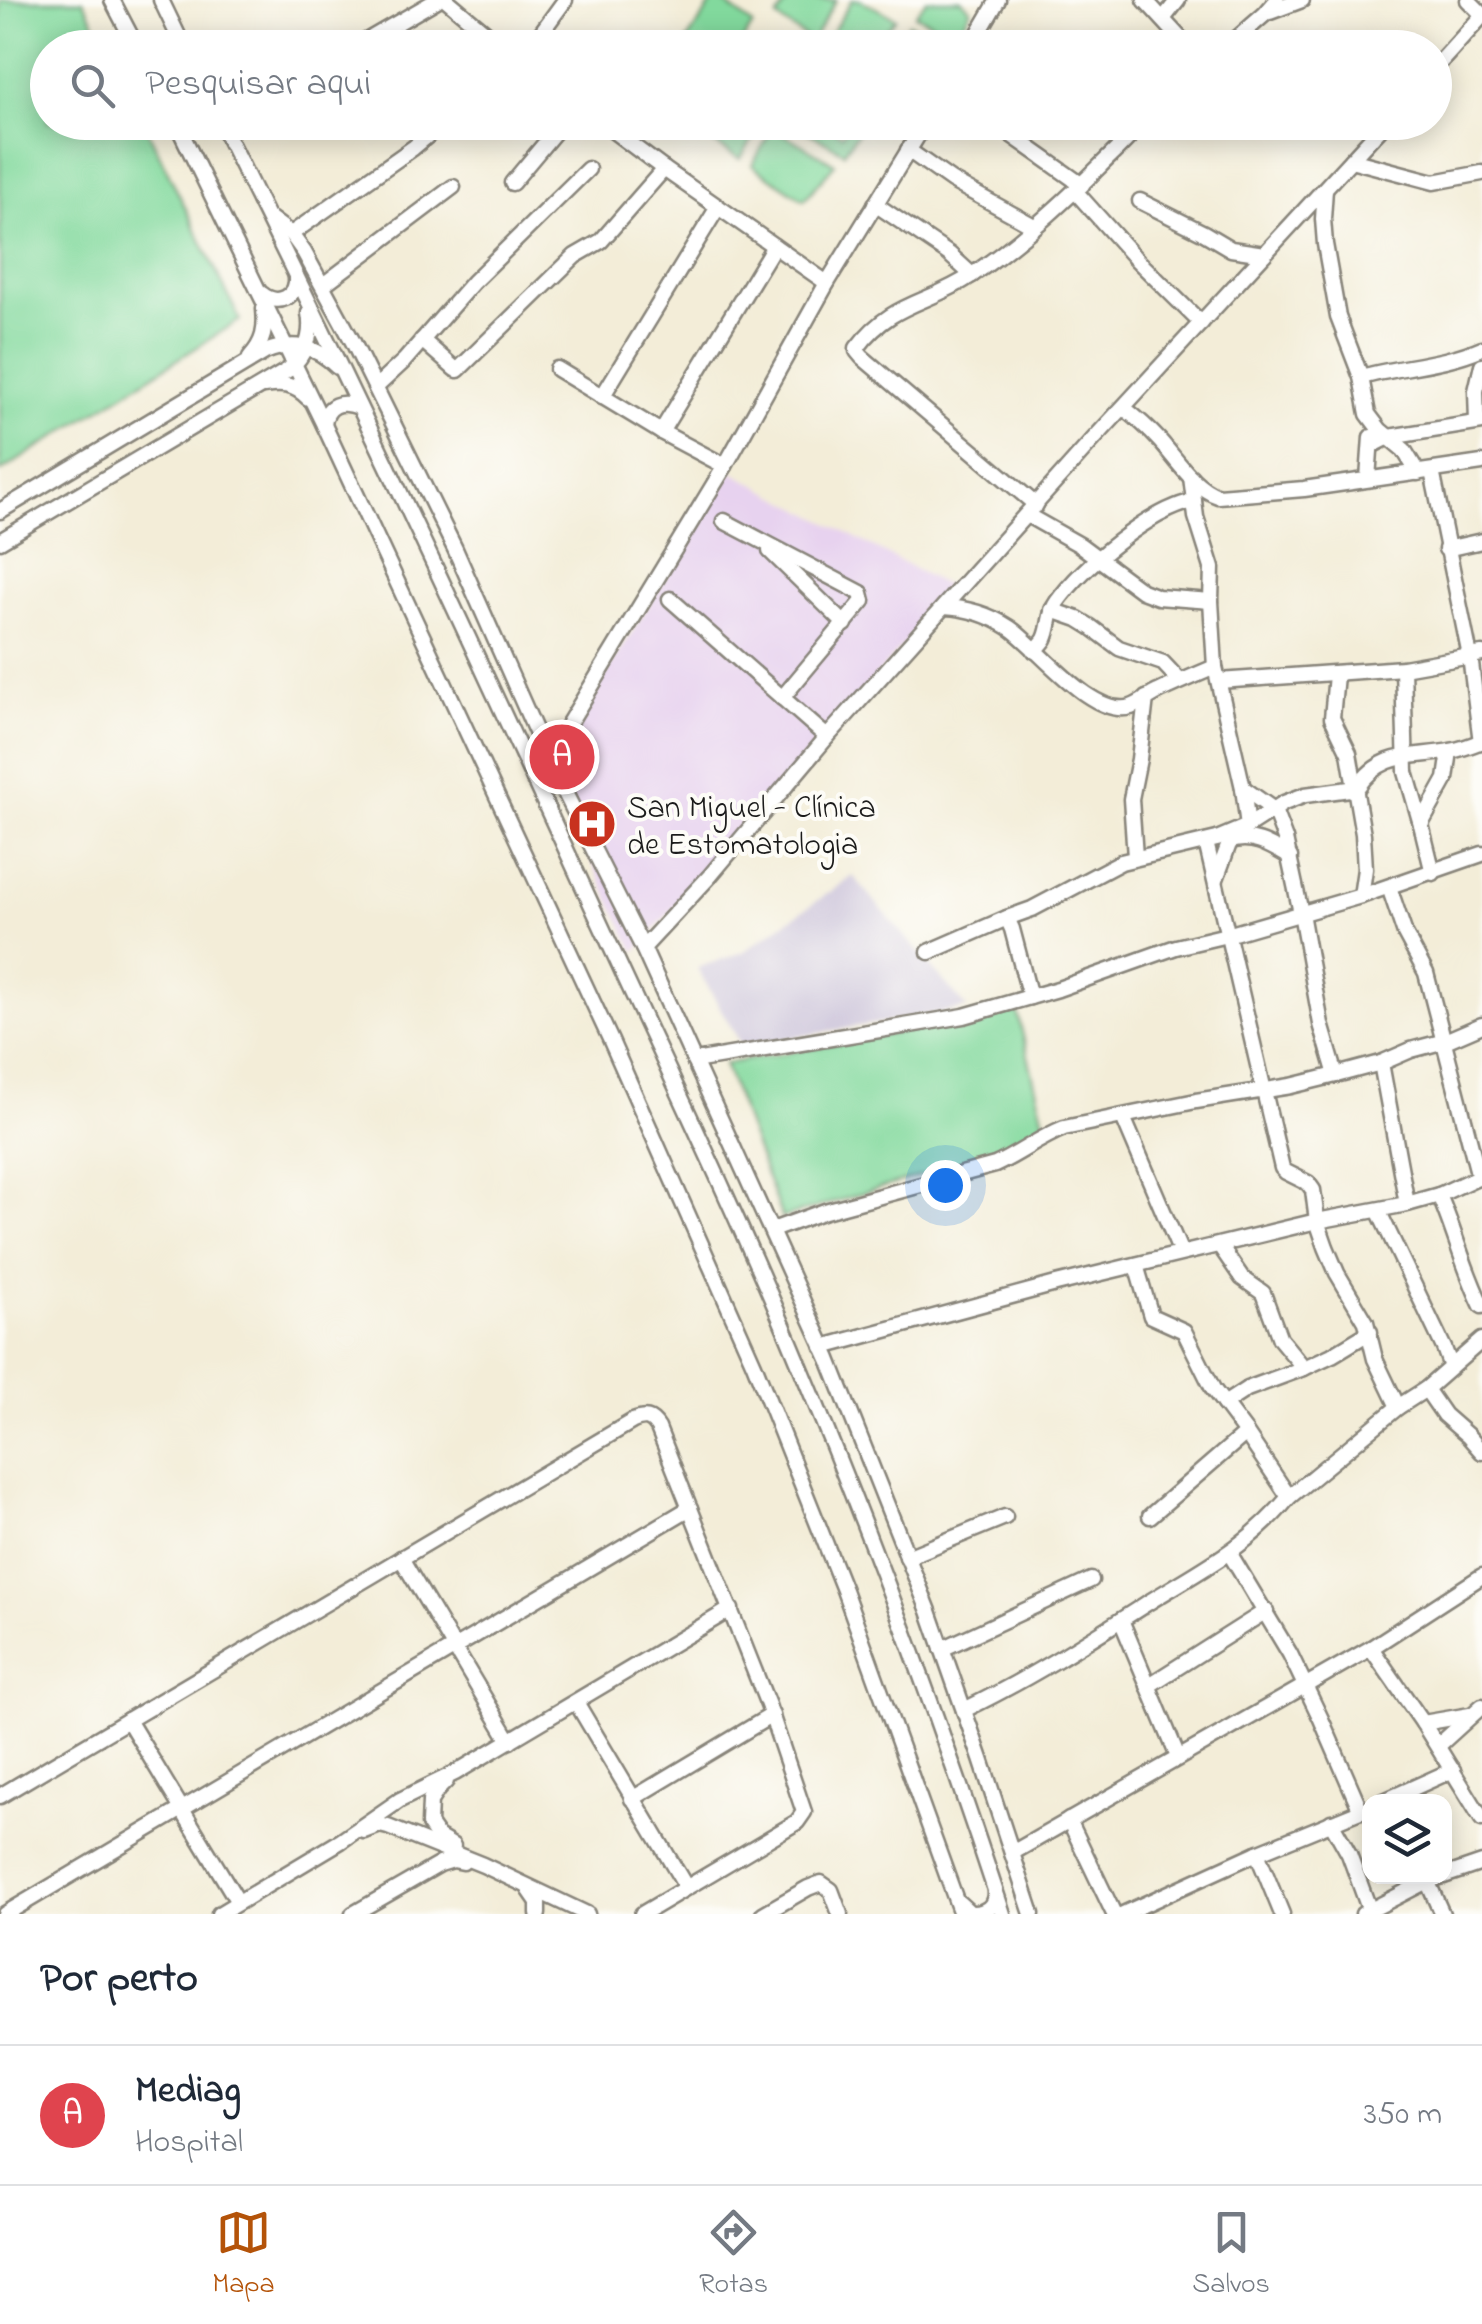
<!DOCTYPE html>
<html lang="pt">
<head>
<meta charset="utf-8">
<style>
	body { margin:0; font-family:"Indie Flower",sans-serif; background:#f6f6f7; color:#1f2937 }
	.controls { position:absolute; right:30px; bottom:30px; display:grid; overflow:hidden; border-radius:20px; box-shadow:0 5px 25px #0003 }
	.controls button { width:90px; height:90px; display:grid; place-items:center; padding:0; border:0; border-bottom:2px solid #e0e1e3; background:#fff; color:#1f2937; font:50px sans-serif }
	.you { position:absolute; left:945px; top:1185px; width:35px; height:35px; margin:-25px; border:8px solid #fff; border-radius:50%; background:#1a73e8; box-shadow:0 0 0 15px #1a73e833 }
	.badge { display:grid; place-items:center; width:65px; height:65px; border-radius:50%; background:#b45309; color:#fff; font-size:32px; font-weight:700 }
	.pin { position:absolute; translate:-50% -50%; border:5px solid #fff; box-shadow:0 2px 10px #0006 }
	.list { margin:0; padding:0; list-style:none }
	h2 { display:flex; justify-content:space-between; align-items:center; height:130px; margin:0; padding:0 40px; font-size:42px }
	h2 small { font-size:32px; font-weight:400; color:#747a83 }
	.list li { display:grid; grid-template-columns:65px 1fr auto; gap:30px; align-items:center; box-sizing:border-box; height:140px; padding:0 40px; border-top:2px solid #e0e1e3 }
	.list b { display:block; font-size:38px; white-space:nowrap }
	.list p { margin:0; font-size:32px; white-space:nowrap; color:#747a83 }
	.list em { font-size:32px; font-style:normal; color:#747a83 }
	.icon { flex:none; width:55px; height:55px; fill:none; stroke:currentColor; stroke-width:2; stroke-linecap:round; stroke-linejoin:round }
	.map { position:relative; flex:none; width:1482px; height:1914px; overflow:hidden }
	.search { position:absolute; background:#fff; box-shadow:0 5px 25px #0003; left:30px; right:30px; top:30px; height:110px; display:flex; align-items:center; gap:25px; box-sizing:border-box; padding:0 35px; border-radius:55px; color:#747a83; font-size:38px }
	.sheet { height:270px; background:#fff }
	nav { display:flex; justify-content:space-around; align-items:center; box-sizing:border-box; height:140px; border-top:2px solid #e0e1e3; background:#fff; font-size:28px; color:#747a83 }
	nav a { display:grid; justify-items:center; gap:5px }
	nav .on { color:#b45309 }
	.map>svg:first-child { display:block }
</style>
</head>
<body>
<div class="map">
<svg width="1482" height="1914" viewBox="0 0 1482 1914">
	<rect width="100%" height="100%" fill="#fdfcf7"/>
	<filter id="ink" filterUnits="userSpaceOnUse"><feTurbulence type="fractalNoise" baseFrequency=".01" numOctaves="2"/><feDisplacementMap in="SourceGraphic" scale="20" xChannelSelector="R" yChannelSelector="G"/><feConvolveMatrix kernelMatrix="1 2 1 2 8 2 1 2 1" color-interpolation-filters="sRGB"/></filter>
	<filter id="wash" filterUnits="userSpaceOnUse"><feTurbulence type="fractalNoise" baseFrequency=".0048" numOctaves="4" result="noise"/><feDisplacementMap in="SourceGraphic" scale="40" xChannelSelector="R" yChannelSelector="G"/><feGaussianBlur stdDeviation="2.25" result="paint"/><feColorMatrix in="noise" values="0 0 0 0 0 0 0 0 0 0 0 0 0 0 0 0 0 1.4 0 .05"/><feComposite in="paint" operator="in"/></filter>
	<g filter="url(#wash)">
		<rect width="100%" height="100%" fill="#f3edd8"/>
		<polygon fill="#e7d2ef" points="732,472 952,589 635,952 547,769"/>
		<polygon fill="#c8bfd8" points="853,876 967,1008 742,1046 697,968 743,952"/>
		<g fill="#82d99d" stroke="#4f7a5c" stroke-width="2.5">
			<polygon points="0,0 83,0 107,47 48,48 48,122 144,123 240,320 0,472"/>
			<polygon points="714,0 721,0 753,25 738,47 683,47"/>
			<polygon points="788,0 836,0 812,42 777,18"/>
			<polygon points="852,0 860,0 896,18 873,47 823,47"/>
			<polygon points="926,0 961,0 971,9 958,35 915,15"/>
			<polygon points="909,23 921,31 930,47 890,47"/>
			<polygon points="760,123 763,124 740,159 704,137 713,123"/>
			<polygon points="791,123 830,123 828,126 842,135 850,123 864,123 844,152"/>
			<polygon points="773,128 835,164 804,200 752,165"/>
			<polygon points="1017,1011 1045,1125 1013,1148 782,1218 724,1064"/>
		</g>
	</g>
	<g filter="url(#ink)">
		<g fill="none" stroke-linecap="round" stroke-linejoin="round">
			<g stroke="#88847a" stroke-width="19">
				<g id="minor">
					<polyline points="112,0 137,48"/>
					<polyline points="161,0 184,48"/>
					<polyline points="447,0 504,48"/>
					<polyline points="1145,0 1189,48"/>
					<polyline points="1468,0 1482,14"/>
					<polyline points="1270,12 1302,0"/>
					<polyline points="1163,19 1178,0"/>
					<polyline points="354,48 437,0"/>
					<polyline points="478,48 490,37"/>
					<polyline points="530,48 565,0"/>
					<polyline points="970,48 998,0"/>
					<polyline points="1226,48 1265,14 1277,0"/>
					<polyline points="1434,69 1482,16"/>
					<polyline points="176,122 324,425 611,1041 754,1364 844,1590 961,1914"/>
					<path d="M220 122C348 377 468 636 587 895 658 1050 733 1204 798 1361 874 1542 942 1727 1003 1914"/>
					<polyline points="601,122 664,169 827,283"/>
					<polyline points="993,122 1082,185"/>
					<polyline points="908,150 952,181 1034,226"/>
					<polyline points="1351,160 1434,182 1482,173"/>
					<polyline points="512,183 563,122"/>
					<polyline points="1325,189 1323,219 1325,244 1338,317 1361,377 1368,414 1380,430 1404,450 1418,473"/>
					<polyline points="1076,192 1135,258 1201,323"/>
					<polyline points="1140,201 1204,233 1231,249 1264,254"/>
					<polyline points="875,204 949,254 972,275"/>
					<polyline points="271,219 291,234 304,252 353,342 455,549 548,759 643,948 829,1359 929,1611 981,1759 1032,1914"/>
					<polyline points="291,234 413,148 444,122"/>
					<polyline points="323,285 453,187"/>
					<path d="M262 294C278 307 298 297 296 276"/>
					<polyline points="422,340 455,369 458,370 575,256 601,241 664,169"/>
					<path d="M250 357C264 342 266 329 264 309"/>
					<polyline points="557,369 661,432 725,466"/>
					<path d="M1361 377C1401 366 1443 365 1482 348"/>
					<path d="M264 386C282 383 295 384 308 398"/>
					<polyline points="376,387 404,361 473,282 588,169"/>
					<polyline points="602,397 718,207"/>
					<path d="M1124 408C1137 418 1149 429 1160 441 1177 460 1193 487 1218 496L1304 489 1482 463"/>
					<polyline points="1477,422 1476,391 1482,365"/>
					<path d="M324 425C326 404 341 400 359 407"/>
					<polyline points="661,432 774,246"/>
					<polyline points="1371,446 1389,437 1482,422"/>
					<polyline points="1432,471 1470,656 1481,742"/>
					<polyline points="1191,477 1196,517 1212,568 1211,601 1215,667 1243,788 1248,826"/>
					<polyline points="1368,479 1371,437"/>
					<path d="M1036 505 862 357 857 351V348C892 301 928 305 972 275 1018 244 1060 206 1100 166 1114 152 1130 138 1142 122"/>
					<path d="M0 511 265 352C293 341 316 345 337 367"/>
					<polyline points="1027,515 1080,545 1142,591 1158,597 1211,601"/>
					<polyline points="724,521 861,593 863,601 782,698"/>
					<path d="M0 541 288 370C306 355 313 335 309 313"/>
					<polyline points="1446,549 1482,541"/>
					<polyline points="770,551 845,624"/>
					<polyline points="670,599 827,737"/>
					<path d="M944 607C967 608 990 615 1010 628 1038 647 1092 719 1131 707 1140 704 1149 696 1158 692 1177 683 1196 675 1215 667"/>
					<polyline points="1052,610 1078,619 1091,627 1119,648 1163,663 1180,681"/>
					<path d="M1035 651C1036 650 1044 641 1045 639 1051 627 1048 614 1057 602 1083 566 1150 510 1194 501"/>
					<polyline points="1403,668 1406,772 1421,824 1433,873"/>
					<polyline points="1336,675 1332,718 1349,753 1363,834 1365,869 1361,896"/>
					<polyline points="1219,681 1403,668 1482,654"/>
					<polyline points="546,761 725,466 827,283 926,122"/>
					<polyline points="1243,788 1274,810 1285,839 1301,913 1321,1024 1336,1075"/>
					<path d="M1357 788C1382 750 1412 758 1451 751 1461 749 1472 745 1482 741"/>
					<polyline points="1421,824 1446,779 1450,751"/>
					<path d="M1231 841C1253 834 1271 846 1290 857"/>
					<polyline points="1206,842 1282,1168 1286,1172 1308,1183 1313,1190 1317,1221 1326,1247 1337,1273 1366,1322 1375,1359 1398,1407"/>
					<polyline points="1135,857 1131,799 1139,759 1146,698"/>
					<polyline points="1216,879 1233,833"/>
					<polyline points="1389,887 1405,934 1426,973 1479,1177"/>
					<polyline points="643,948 709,877 827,737 1091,442 1386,122"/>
					<polyline points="929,952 1007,918"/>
					<polyline points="1030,997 1012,929 1007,918 1032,909 1121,862 1217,839 1248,826 1284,803 1305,795 1357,788"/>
					<polyline points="694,1061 964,1016 1058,989 1176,947 1227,935 1361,896 1482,854"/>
					<polyline points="1381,1063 1407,1204"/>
					<polyline points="1123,1117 1181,1253"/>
					<path d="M1439 1195C1455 1232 1464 1270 1482 1306"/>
					<polyline points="1378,1210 1444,1348 1451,1367"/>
					<path d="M772 1230 825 1211 995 1165C1019 1154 1039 1138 1064 1128L1196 1101 1291 1086 1336 1075 1381 1063 1411 1050 1445 1041 1482 1025"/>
					<polyline points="1220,1246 1242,1278 1263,1293 1280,1339 1304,1368"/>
					<polyline points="1136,1265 1151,1316 1184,1331 1213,1389 1246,1433 1289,1497"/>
					<polyline points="823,1347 1056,1284 1317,1221 1407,1204 1439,1195 1482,1175"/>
					<polyline points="1426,1389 1444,1415 1468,1436 1482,1452"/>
					<polyline points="1224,1404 1247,1389 1304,1368 1332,1355 1370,1332"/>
					<polyline points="1150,1516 1246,1433"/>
					<polyline points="1230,1554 1290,1654 1321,1719 1361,1811"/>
					<polyline points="907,1557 1005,1517"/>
					<polyline points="401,1558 510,1741"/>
					<polyline points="1121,1620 1178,1757"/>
					<polyline points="1371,1648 1423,1723 1482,1819"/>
					<polyline points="942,1649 1091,1580"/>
					<polyline points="1148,1686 1266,1611"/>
					<polyline points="576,1702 686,1887"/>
					<path d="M964 1710C1029 1679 1088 1641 1149 1602 1202 1569 1248 1547 1289 1497L1398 1407 1426 1389 1482 1340"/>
					<polyline points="128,1720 238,1902"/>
					<polyline points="1423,1723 1470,1715"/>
					<polyline points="1438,1746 1482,1706"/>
					<polyline points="446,1781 438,1789 430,1801 429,1824 438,1837 453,1846"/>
					<path d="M0 1796 633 1421C645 1416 651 1417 658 1428L768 1705 804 1812 797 1822 642 1914"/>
					<polyline points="632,1799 772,1715"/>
					<polyline points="1382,1802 1453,1770"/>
					<polyline points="1069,1820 1114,1914"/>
					<polyline points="1331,1822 1349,1854 1371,1914"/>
					<polyline points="364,1831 380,1825 388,1827 483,1865 587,1914"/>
					<polyline points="1012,1853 1371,1648 1482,1576"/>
					<polyline points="1257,1853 1282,1914"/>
					<polyline points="1425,1876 1442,1914"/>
					<polyline points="1444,1876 1482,1863"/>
					<polyline points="529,1889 538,1902 538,1914"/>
					<path d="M959 1903 970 1913C985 1914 995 1907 995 1892"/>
					<polyline points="5,1914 690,1508"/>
					<polyline points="219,1914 341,1841 400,1800 455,1773 731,1609"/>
					<polyline points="353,1914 440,1864 453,1860 463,1862"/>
					<polyline points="763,1914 808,1888 821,1883 831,1890 840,1914"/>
					<polyline points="1123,1914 1257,1853 1365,1809"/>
					<polyline points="1363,1914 1427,1881 1442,1876"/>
				</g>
			</g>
			<use href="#minor" stroke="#fff" stroke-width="14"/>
		</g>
	</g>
	<defs>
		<g id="hospital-disc" transform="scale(2.5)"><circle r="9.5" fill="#c8321e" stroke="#fdfcf7"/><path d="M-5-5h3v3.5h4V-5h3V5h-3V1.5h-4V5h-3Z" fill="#fff"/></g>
	</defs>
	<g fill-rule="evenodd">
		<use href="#hospital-disc" x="592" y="824"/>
	</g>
	<g text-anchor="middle" stroke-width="8" stroke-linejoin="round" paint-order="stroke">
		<g font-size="32" fill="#1c1c1c" stroke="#fdfcf7" text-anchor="start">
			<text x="627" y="817">San Miguel - Clínica<tspan x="627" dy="37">de Estomatologia</tspan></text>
		</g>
	</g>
</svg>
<div class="controls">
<button><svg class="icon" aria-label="layers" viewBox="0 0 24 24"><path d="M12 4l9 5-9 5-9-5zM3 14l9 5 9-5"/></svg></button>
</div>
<div class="you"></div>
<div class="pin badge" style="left:562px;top:757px;background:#e0444e">A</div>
<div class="search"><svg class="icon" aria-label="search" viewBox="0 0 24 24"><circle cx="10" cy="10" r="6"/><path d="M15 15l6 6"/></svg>Pesquisar aqui</div>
</div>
<section class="sheet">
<h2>Por perto<small></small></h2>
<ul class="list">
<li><span class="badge" style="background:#e0444e">A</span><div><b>Mediag</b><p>Hospital</p></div><em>350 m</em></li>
</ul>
</section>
<nav>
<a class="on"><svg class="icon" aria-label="map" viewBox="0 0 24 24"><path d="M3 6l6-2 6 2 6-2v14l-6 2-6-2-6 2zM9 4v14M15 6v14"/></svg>Mapa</a>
<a><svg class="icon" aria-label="directions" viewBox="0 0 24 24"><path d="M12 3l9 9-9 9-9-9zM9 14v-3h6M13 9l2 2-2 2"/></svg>Rotas</a>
<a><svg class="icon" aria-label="saved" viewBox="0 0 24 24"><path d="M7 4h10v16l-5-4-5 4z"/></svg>Salvos</a>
</nav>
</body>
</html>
